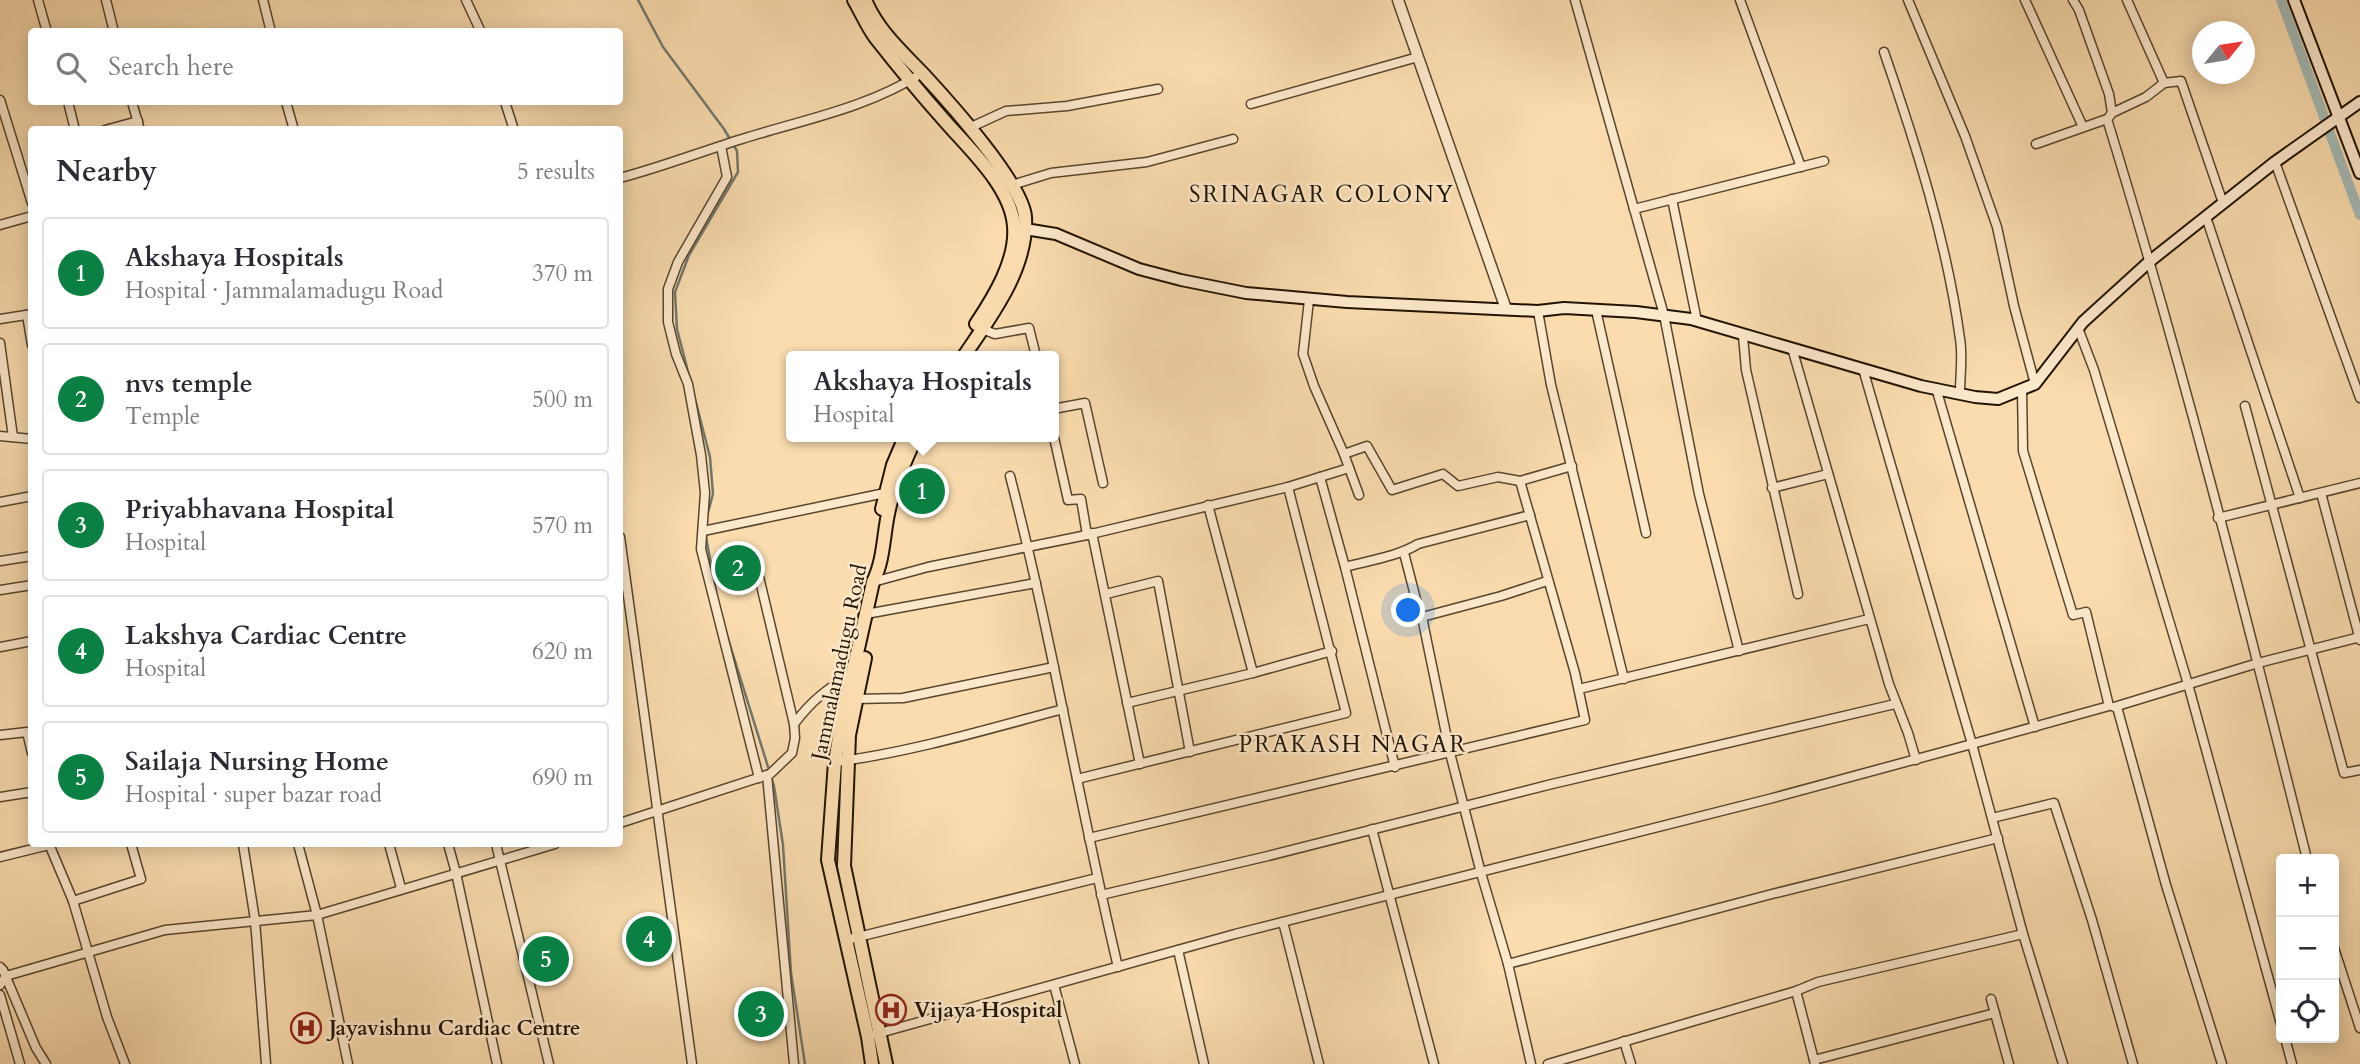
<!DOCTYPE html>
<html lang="en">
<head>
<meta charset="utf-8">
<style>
	body { margin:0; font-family:Cardo,serif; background:#f7f7f7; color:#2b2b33 }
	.controls { position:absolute; right:21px; bottom:21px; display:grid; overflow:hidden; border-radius:7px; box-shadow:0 4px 18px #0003 }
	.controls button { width:63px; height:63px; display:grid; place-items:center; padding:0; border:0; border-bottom:2px solid #e1e1e2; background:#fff; color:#2b2b33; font:35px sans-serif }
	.compass { position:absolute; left:2192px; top:21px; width:63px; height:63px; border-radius:50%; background:#fff; box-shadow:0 4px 18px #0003; rotate:60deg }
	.you { position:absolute; left:1409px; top:611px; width:24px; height:24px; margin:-18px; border:5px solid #fff; border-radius:50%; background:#1a73e8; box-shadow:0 0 0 10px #1a73e833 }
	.badge { display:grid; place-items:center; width:46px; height:46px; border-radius:50%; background:#0b8043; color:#fff; font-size:23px; font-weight:700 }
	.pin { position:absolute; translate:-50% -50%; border:4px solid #fff; box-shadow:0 2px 7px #0006 }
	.popup { position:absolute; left:786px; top:351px; width:273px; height:91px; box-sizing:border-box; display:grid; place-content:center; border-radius:7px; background:#fff; filter:drop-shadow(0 2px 5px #0005); font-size:23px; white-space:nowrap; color:#7c7c81 }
	.popup b { font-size:26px; color:#2b2b33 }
	.popup::after { content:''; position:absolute; left:50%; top:100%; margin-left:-14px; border:14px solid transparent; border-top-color:#fff }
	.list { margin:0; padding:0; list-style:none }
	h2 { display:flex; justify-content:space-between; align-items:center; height:91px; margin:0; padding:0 28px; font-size:30px }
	h2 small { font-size:23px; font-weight:400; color:#7c7c81 }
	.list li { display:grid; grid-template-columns:46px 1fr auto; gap:21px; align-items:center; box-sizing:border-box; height:112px; margin:0 14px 14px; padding:0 14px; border:2px solid #e1e1e2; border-radius:7px }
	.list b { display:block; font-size:26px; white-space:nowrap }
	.list p { margin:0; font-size:23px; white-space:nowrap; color:#7c7c81 }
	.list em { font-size:23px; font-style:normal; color:#7c7c81 }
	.icon { flex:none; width:38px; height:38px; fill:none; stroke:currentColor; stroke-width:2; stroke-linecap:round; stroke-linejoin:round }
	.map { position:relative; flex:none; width:2360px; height:1064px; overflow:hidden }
	.search { position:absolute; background:#fff; box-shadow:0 4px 18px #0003; left:28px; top:28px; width:595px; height:77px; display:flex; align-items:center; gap:18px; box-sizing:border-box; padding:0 24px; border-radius:7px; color:#7c7c81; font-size:26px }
	.panel { position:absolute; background:#fff; box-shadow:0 4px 18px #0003; left:28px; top:126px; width:595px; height:721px; border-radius:7px }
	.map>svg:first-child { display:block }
</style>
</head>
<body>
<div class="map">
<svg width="2360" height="1064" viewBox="0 0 2360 1064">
	<rect width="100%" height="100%" fill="#fadcaf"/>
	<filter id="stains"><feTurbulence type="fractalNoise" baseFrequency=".00286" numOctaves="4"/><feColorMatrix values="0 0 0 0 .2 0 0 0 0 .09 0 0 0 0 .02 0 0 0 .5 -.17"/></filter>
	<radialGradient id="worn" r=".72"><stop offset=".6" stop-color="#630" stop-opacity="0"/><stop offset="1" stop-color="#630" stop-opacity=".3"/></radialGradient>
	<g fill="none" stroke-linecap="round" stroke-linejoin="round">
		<g stroke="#70776e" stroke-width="2.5">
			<polyline points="638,0 663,47 724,129 737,151 738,172 689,255 675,292 677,329 710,457 713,494 707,516"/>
			<polyline points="706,537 716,592"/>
			<polyline points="725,629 774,786 783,845 791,973 805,1064"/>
		</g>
		<polyline stroke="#a4b9b6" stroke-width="10" points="2281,0 2360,215"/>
		<g stroke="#57462d" stroke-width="11">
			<g id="minor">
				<polyline points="38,0 47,32"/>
				<polyline points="106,0 114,32"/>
				<polyline points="263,0 271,32"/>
				<polyline points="466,0 481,32"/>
				<polyline points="1575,0 1664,315 1699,494 1739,651"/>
				<polyline points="1740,0 1801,167"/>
				<polyline points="1908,0 1965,136 1997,227 2014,306 2035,384"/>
				<polyline points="2025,0 2083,127"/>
				<polyline points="2073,0 2079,10 2109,94 2112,113 2109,117"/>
				<path d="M1884 52C1916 145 1947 242 1960 339 1963 356 1960 375 1960 393"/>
				<polyline points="2164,83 2181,81 2223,203"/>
				<polyline points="0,100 32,203"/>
				<polyline points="68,102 75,130"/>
				<polyline points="132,102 140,130"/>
				<polyline points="286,102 294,130"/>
				<polyline points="505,102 514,130"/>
				<polyline points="1251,104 1418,57"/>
				<polyline points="2112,113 2146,97 2164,83 2127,0"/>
				<polyline points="969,128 1006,111 1067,106 1158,89"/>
				<polyline points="105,130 138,121"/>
				<path d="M2036 144 2107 119C2182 363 2245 611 2307 859"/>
				<polyline points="721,146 727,177 678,262 668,289 668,322 676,354 688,384 701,455 705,493 701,549 759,778"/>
				<polyline points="2275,162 2360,398"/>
				<path d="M620 178C662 167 700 152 742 139 802 120 868 108 922 73"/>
				<polyline points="1012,185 1051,173 1147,162 1233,139"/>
				<polyline points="1672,199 1697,321"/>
				<polyline points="1634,209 1824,161"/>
				<polyline points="2206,217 2300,498"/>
				<polyline points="0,225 32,216"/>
				<polyline points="1309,300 1303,354 1314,386 1344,454 1367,446 1392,490 1443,474 1458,486 1498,477 1520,481 1572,466"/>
				<polyline points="1596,310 1646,533"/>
				<polyline points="1538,311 1551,385 1624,679"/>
				<polyline points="27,315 32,345"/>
				<polyline points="0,319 32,314"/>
				<polyline points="2078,328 2094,370 2188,684 2281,1024"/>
				<polyline points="982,329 995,334 1029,328 1036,356"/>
				<polyline points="1743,336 1746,370 1798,594"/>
				<polyline points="0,343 13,437"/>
				<polyline points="1792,348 1889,684 1908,733 1916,760"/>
				<polyline points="1936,388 2035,727"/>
				<polyline points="2245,406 2344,773 2360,770"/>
				<polyline points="1053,409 1085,403 1103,483"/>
				<polyline points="1053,433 1068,500 1081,499 1087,535"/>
				<polyline points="0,436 32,439"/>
				<polyline points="1344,454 1359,495"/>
				<path d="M1010 476C1052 638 1079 804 1118 967"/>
				<polyline points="1320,477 1349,468"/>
				<polyline points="1772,488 1828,474"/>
				<polyline points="2321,493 2360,640"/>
				<polyline points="0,502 32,496"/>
				<polyline points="2218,518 2360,483"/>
				<polyline points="703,531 885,493"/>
				<polyline points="1092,533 1140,764"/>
				<polyline points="620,537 692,1064"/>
				<polyline points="1404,553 1418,607 1422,617 1450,753 1481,873 1508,964 1531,1064"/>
				<polyline points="0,561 32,556"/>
				<path d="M1345 567C1367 561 1399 556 1418 544L1530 515"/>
				<polyline points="873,582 928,567 1087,535 1288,487 1320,477 1345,567 1395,767"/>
				<polyline points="0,590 32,585"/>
				<polyline points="1106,594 1158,581 1190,752"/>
				<polyline points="866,614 1036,583"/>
				<polyline points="1422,617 1501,596 1547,581"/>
				<polyline points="0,647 32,641"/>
				<polyline points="1253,673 1332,651"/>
				<polyline points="1579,689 1869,619"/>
				<polyline points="855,699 903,698 1054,667"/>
				<polyline points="1127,703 1253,673 1208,505"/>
				<polyline points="2114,707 2258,663 2360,637"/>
				<polyline points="2117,707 2166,885 2222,1064"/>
				<path d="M794 724C812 700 827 689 852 674"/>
				<polyline points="0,735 27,732 32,753"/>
				<path d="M835 762C912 752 988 729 1063 709"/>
				<polyline points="767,775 794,1064"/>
				<polyline points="1077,779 1346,713 1288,487"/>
				<polyline points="0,797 32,792"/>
				<polyline points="1992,818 2054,803 2092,920 2133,1064"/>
				<polyline points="620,823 770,774 792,753 795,738 794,724 755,560"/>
				<polyline points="1372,829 1434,1064"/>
				<polyline points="1089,838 1585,720 1575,673 1520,481"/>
				<polyline points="49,844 73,901 107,1017 125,1064"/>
				<polyline points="243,844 255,920 266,1064"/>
				<polyline points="298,844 317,915 348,1064"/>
				<polyline points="389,844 401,888"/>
				<polyline points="448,844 456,873 497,1064"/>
				<polyline points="496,844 549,1064"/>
				<polyline points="0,857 49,845"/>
				<polyline points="1101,895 1268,856 1552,784 1895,704"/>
				<polyline points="73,901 141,879 131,844"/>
				<polyline points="1283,922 1319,1064"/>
				<polyline points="2023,934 2063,1064"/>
				<polyline points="846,940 1097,878"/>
				<polyline points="2334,948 2360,1028"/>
				<polyline points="1178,950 1204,1064"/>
				<polyline points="1508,964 1772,894 1998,838"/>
				<polyline points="0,967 3,970 36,1048 46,1064"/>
				<polyline points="0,985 6,976 165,930 317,915 555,844"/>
				<polyline points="1054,985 1075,1064"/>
				<polyline points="1796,991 1814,1060"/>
				<polyline points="0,995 20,1064"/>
				<polyline points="1991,999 2009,1064"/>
				<polyline points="876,1034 1235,934 1769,799 1972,744 1863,369"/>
				<polyline points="2285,1038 2292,1064"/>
				<polyline points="1624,1041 1631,1064"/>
				<polyline points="1548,1064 1796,991 1818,982 2023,934 1972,744 2109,706 2086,612 2073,615 2023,451 2022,389"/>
				<polyline points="1815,1064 1814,1060 1995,1013"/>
			</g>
		</g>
		<g stroke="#57462d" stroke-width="13">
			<polyline id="tertiary" points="1398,0 1506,309"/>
		</g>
		<g stroke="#211402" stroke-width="14">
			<g id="secondary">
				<polyline points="2294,0 2360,173"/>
				<polyline points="1019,228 1056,234 1139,269 1181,280 1246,293 1347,302 1538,311 1564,308 1636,312 1691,319 1921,386 1975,397 1998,399 2035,384 2083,322 2150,261 2275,162 2360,102"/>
			</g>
		</g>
		<g stroke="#211402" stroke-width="16">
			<g id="primary">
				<path d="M854 0C861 12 867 26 875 37 897 65 920 93 944 120 968 148 1011 186 1014 226 1017 260 994 297 976 324"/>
				<path d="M865 0C878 31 901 51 924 75 948 101 1023 184 1025 217 1028 268 991 316 964 356"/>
				<polyline points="882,509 893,465 905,437"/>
				<polyline points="865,658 849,735 844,866 886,1064"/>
				<path d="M872 1064 868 1037 828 860 835 762 841 724 873 582C885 558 883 531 890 505 896 481 906 459 916 437"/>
			</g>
		</g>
		<use href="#minor" stroke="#fce8cb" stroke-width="8"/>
		<use href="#tertiary" stroke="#fce8cb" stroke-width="10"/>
		<use href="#secondary" stroke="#fce8cb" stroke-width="10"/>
		<use href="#primary" stroke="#fadcaf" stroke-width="12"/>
	</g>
	<defs>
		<g id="hospital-ring" transform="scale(1.575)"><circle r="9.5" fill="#fce8cb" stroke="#8f2418" stroke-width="1.5"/><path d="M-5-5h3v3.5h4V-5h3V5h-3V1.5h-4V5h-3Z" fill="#8f2418"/></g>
	</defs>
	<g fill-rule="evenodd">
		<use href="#hospital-ring" x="891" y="1010"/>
		<use href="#hospital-ring" x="306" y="1028"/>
	</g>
	<g text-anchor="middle" stroke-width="5" stroke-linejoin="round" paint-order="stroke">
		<g font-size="21" fill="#211402" stroke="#fce8cb">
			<text transform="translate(839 662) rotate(-78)" y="7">Jammalamadugu Road</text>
		</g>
		<g font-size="21" font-weight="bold" fill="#211402" stroke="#fce8cb" text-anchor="start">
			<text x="914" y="1017">Vijaya Hospital</text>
			<text x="329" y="1035">Jayavishnu Cardiac Centre</text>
		</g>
		<g font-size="23" letter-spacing="2" fill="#211402" stroke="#fce8cb">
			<text x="1322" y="202">SRINAGAR COLONY</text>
			<text x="1353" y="752">PRAKASH NAGAR</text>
		</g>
	</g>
	<rect width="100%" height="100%" filter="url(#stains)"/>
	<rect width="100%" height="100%" fill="url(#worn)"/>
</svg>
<div class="controls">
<button>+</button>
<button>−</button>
<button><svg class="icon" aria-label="locate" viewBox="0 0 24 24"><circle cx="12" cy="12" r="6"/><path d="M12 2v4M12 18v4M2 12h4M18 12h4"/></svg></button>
</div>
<svg class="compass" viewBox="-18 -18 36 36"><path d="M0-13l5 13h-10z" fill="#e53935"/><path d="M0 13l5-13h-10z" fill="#7c7c81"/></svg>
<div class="you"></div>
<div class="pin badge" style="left:922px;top:491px">1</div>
<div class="popup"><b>Akshaya Hospitals</b>Hospital</div>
<div class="pin badge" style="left:738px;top:568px">2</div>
<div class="pin badge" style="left:761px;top:1014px">3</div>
<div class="pin badge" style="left:649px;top:939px">4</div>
<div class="pin badge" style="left:546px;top:959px">5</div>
<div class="search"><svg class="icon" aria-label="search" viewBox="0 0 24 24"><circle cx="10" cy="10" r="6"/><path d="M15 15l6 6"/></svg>Search here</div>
<section class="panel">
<h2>Nearby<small>5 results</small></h2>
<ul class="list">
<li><span class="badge">1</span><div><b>Akshaya Hospitals</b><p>Hospital · Jammalamadugu Road</p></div><em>370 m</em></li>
<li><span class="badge">2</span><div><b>nvs temple</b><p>Temple</p></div><em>500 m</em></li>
<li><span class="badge">3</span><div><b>Priyabhavana Hospital</b><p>Hospital</p></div><em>570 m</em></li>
<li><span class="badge">4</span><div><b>Lakshya Cardiac Centre</b><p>Hospital</p></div><em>620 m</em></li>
<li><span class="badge">5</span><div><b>Sailaja Nursing Home</b><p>Hospital · super bazar road</p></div><em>690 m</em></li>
</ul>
</section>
</div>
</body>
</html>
